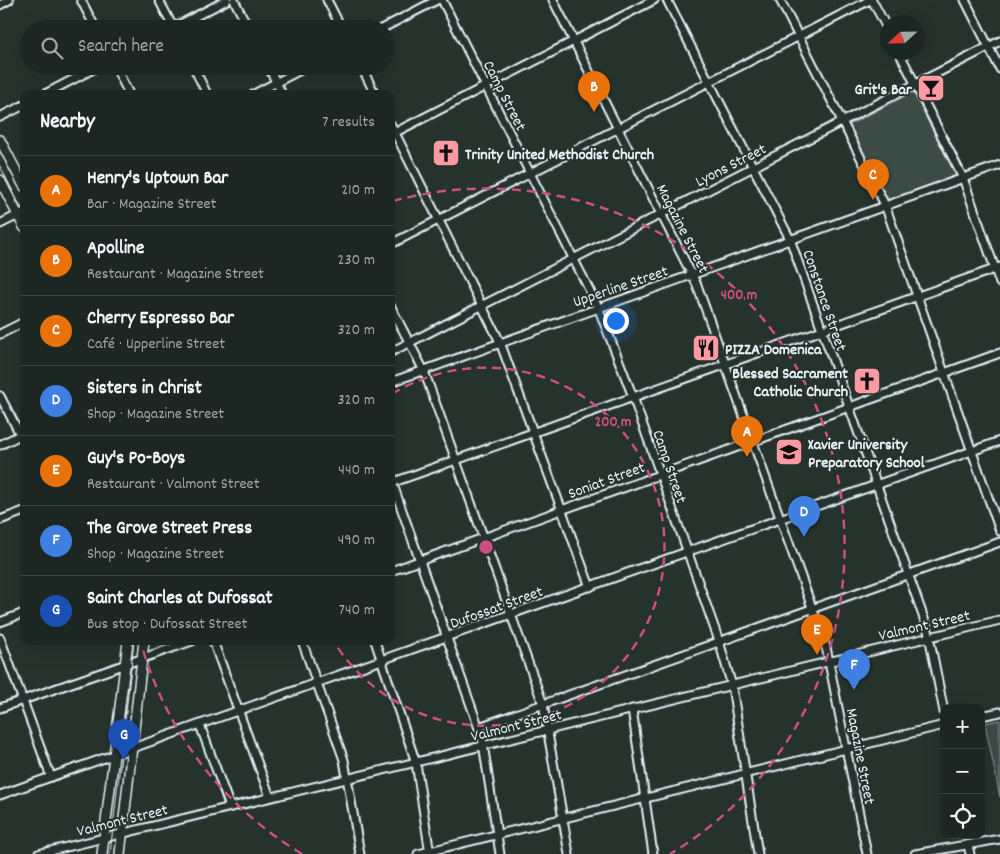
<!DOCTYPE html>
<html lang="en">
<head>
<meta charset="utf-8">
<style>
	body { margin:0; font-family:Dekko,sans-serif; background:#252e2a; color:#f1f3f6 }
	.controls { position:absolute; right:15px; bottom:15px; display:grid; overflow:hidden; border-radius:10px; box-shadow:0 5px 20px #0002 }
	.controls button { width:45px; height:45px; display:grid; place-items:center; padding:0; border:0; border-bottom:1px solid #3a4340; background:#1c2622; color:#f1f3f6; font:25px sans-serif }
	.compass { position:absolute; left:880px; top:15px; width:45px; height:45px; border-radius:50%; background:#1c2622; box-shadow:0 5px 20px #0002; rotate:248deg }
	.you { position:absolute; left:615px; top:320px; width:18px; height:18px; margin:-12px; border:4px solid #fff; border-radius:50%; background:#1a73e8; box-shadow:0 0 0 8px #1a73e833 }
	.badge { display:grid; place-items:center; width:32px; height:32px; border-radius:50%; background:#ff9aa2; color:#fff; font-size:16px; font-weight:700 }
	.pin { position:absolute; translate:-50% -41px; filter:drop-shadow(0 1px 2px #0008) }
	.pin::after { content:''; position:absolute; top:26px; width:18px; height:15px; background:inherit; clip-path:polygon(0 0,100% 0,50% 100%) }
	.list { margin:0; padding:0; list-style:none }
	h2 { display:flex; justify-content:space-between; align-items:center; height:65px; margin:0; padding:0 20px; font-size:21px }
	h2 small { font-size:16px; font-weight:400; color:#a0a5a5 }
	.list li { display:grid; grid-template-columns:32px 1fr auto; gap:15px; align-items:center; box-sizing:border-box; height:70px; padding:0 20px; border-top:1px solid #3a4340 }
	.list b { display:block; font-size:19px; white-space:nowrap }
	.list p { margin:0; font-size:16px; white-space:nowrap; color:#a0a5a5 }
	.list em { font-size:16px; font-style:normal; color:#a0a5a5 }
	.icon { flex:none; width:28px; height:28px; fill:none; stroke:currentColor; stroke-width:2; stroke-linecap:round; stroke-linejoin:round }
	.map { position:relative; flex:none; width:1000px; height:854px; overflow:hidden }
	.search { position:absolute; background:#1c2622; box-shadow:0 5px 20px #0002; left:20px; top:20px; width:375px; height:55px; display:flex; align-items:center; gap:12px; box-sizing:border-box; padding:0 18px; border-radius:28px; color:#a0a5a5; font-size:19px }
	.panel { position:absolute; background:#1c2622; box-shadow:0 5px 20px #0002; left:20px; top:90px; width:375px; height:555px; border-radius:10px }
	.map>svg:first-child { display:block }
</style>
</head>
<body>
<div class="map">
<svg width="1000" height="854" viewBox="0 0 1000 854">
	<rect width="100%" height="100%" fill="#26332d"/>
	<filter id="ink" filterUnits="userSpaceOnUse"><feTurbulence type="fractalNoise" baseFrequency=".02" numOctaves="2"/><feDisplacementMap in="SourceGraphic" scale="10" xChannelSelector="R" yChannelSelector="G"/><feConvolveMatrix kernelMatrix="1 2 1 2 8 2 1 2 1" color-interpolation-filters="sRGB"/></filter>
	<g filter="url(#ink)">
		<g fill="#3e4b47" stroke="#939ea0">
			<polygon points="913,92 956,176 888,200 849,125"/>
			<polygon points="1000,720 1000,797 985,723"/>
		</g>
		<g fill="none" stroke-linecap="round" stroke-linejoin="round">
			<g stroke="#e8f1f8" stroke-width="11">
				<g id="minor">
					<polyline points="81,0 96,29"/>
					<polyline points="159,0 174,29"/>
					<polyline points="234,0 249,29"/>
					<polyline points="327,0 342,29"/>
					<polyline points="442,0 598,307 633,397 719,641 732,686 758,854"/>
					<polyline points="553,0 697,285 826,647 867,854"/>
					<polyline points="667,0 790,239 928,630 944,712"/>
					<polyline points="780,0 885,205 1000,531"/>
					<polyline points="872,0 888,30"/>
					<polyline points="965,0 1000,69"/>
					<polyline points="0,5 9,0"/>
					<polyline points="171,29 227,0"/>
					<polyline points="381,29 437,0"/>
					<polyline points="899,52 963,178 1000,283"/>
					<polyline points="115,66 129,94"/>
					<polyline points="193,66 207,94"/>
					<polyline points="268,66 282,94"/>
					<polyline points="361,66 375,94"/>
					<polyline points="45,94 99,66"/>
					<polyline points="254,94 308,66"/>
					<polyline points="0,117 24,105"/>
					<polyline points="391,125 500,342 590,587"/>
					<polyline points="392,134 654,0"/>
					<polyline points="0,224 24,212"/>
					<polyline points="391,244 870,0"/>
					<polyline points="391,307 424,371 543,704 569,854"/>
					<polyline points="0,334 24,322"/>
					<polyline points="391,352 1000,41"/>
					<polyline points="391,382 1000,165"/>
					<polyline points="0,396 24,442"/>
					<polyline points="0,445 24,433"/>
					<polyline points="391,479 482,737 500,854"/>
					<polyline points="391,483 1000,267"/>
					<polyline points="0,520 24,511"/>
					<polyline points="391,571 1000,353"/>
					<polyline points="0,622 24,613"/>
					<polyline points="0,638 51,777"/>
					<polyline points="213,641 270,797"/>
					<polyline points="302,641 344,760 360,854"/>
					<polyline points="375,641 416,763 430,854"/>
					<polyline points="0,708 192,641"/>
					<polyline points="632,709 653,854"/>
					<polyline points="981,716 1000,712"/>
					<polyline points="200,725 230,807"/>
					<polyline points="479,727 1000,542"/>
					<polyline points="0,795 1000,441"/>
					<polyline points="968,845 970,854"/>
					<polyline points="38,854 1000,620"/>
					<polyline points="418,854 944,725"/>
					<polyline points="915,854 1000,839"/>
				</g>
			</g>
			<g stroke="#e8f1f8" stroke-width="12">
				<g id="major">
					<polyline points="0,140 24,186"/>
					<polyline points="0,180 24,227"/>
					<polyline points="102,854 128,641"/>
					<polyline points="120,854 144,641"/>
				</g>
			</g>
			<use href="#minor" stroke="#26332d" stroke-width="7"/>
			<use href="#major" stroke="#26332d" stroke-width="9"/>
			<g stroke="#e8f1f8" stroke-width="1">
				<polyline points="0,166 24,213"/>
				<polyline points="110,854 134,641"/>
			</g>
		</g>
	</g>
	<g fill="none" stroke="#cc4e82" stroke-width="2.5" stroke-dasharray="9 6">
		<path d="M392 394A179 179 0 1 1 334 642"/>
		<path d="M302 854A358 358 0 0 1 141 643M393 201A358 358 0 0 1 670 854"/>
	</g>
	<defs>
		<g id="bar-square" transform="scale(1.4375)"><rect x="-9" y="-9" width="18" height="18" rx="4" fill="#ff9aa2" stroke="#26332d"/><path d="M-6-5H6L.8 .8V4.5H3.5V6h-7V4.5H-.8V.8Z" fill="#111"/></g>
		<g id="church-square" transform="scale(1.4375)"><rect x="-9" y="-9" width="18" height="18" rx="4" fill="#ff9aa2" stroke="#26332d"/><path d="M-1.2-6h2.4v3.5h3.3v2.4h-3.3V6h-2.4V-.1h-3.3v-2.4h3.3Z" fill="#111"/></g>
		<g id="restaurant-square" transform="scale(1.4375)"><rect x="-9" y="-9" width="18" height="18" rx="4" fill="#ff9aa2" stroke="#26332d"/><path d="M-5-6h1v4h1v-4h1v4h1v-4h1v5L-1.5 .5V6h-2V.5L-5-1ZM5-6V6H3V1.5H1.5Q1.5-4 5-6Z" fill="#111"/></g>
		<g id="school-square" transform="scale(1.4375)"><rect x="-9" y="-9" width="18" height="18" rx="4" fill="#ff9aa2" stroke="#26332d"/><path d="M0-5L7-2L0 1L-7-2ZM-4 1L0 2.5L4 1V4Q0 6-4 4Z" fill="#111"/></g>
	</defs>
	<g fill-rule="evenodd">
		<use href="#bar-square" x="931" y="88"/>
		<use href="#church-square" x="446" y="153"/>
		<use href="#restaurant-square" x="706" y="348"/>
		<use href="#church-square" x="867" y="381"/>
		<use href="#school-square" x="789" y="452"/>
	</g>
	<g text-anchor="middle" stroke-width="4" stroke-linejoin="round" paint-order="stroke">
		<g font-size="16" font-weight="bold" fill="#e8f1f8" stroke="#26332d" text-anchor="start">
			<text x="912" y="94" text-anchor="end">Grit's Bar</text>
			<text x="465" y="159">Trinity United Methodist Church</text>
			<text x="725" y="354">PIZZA Domenica</text>
			<text x="848" y="378" text-anchor="end">Blessed Sacrament<tspan x="848" dy="18">Catholic Church</tspan></text>
			<text x="808" y="449">Xavier University<tspan x="808" dy="18">Preparatory School</tspan></text>
		</g>
		<g font-size="16" fill="#e8f1f8" stroke="#26332d">
			<text transform="translate(506 95) rotate(63)" y="6">Camp Street</text>
			<text transform="translate(730 164) rotate(-27)" y="6">Lyons Street</text>
			<text transform="translate(684 228) rotate(63)" y="6">Magazine Street</text>
			<text transform="translate(620 285) rotate(-19)" y="6">Upperline Street</text>
			<text transform="translate(826 300) rotate(71)" y="6">Constance Street</text>
			<text transform="translate(671 466) rotate(71)" y="6">Camp Street</text>
			<text transform="translate(606 479) rotate(-20)" y="6">Soniat Street</text>
			<text transform="translate(496 606) rotate(-20)" y="6">Dufossat Street</text>
			<text transform="translate(924 624) rotate(-13)" y="6">Valmont Street</text>
			<text transform="translate(516 724) rotate(-14)" y="6">Valmont Street</text>
			<text transform="translate(862 756) rotate(79)" y="6">Magazine Street</text>
			<text transform="translate(122 819) rotate(-14)" y="6">Valmont Street</text>
		</g>
	</g>
	<circle cx="486" cy="547" r="8" fill="#cc4e82" stroke="#26332d" stroke-width="2.5"/>
	<g font-size="15" text-anchor="middle" font-weight="bold" fill="#cc4e82" stroke="#26332d" stroke-width="4" stroke-linejoin="round" paint-order="stroke">
		<text x="739" y="299">400 m</text>
		<text x="613" y="426">200 m</text>
	</g>
</svg>
<div class="controls">
<button>+</button>
<button>−</button>
<button><svg class="icon" aria-label="locate" viewBox="0 0 24 24"><circle cx="12" cy="12" r="6"/><path d="M12 2v4M12 18v4M2 12h4M18 12h4"/></svg></button>
</div>
<svg class="compass" viewBox="-18 -18 36 36"><path d="M0-13l5 13h-10z" fill="#e53935"/><path d="M0 13l5-13h-10z" fill="#a0a5a5"/></svg>
<div class="you"></div>
<div class="pin badge" style="left:747px;top:457px;background:#e8710a">A</div>
<div class="pin badge" style="left:594px;top:112px;background:#e8710a">B</div>
<div class="pin badge" style="left:873px;top:200px;background:#e8710a">C</div>
<div class="pin badge" style="left:804px;top:537px;background:#3f7fe0">D</div>
<div class="pin badge" style="left:817px;top:655px;background:#e8710a">E</div>
<div class="pin badge" style="left:854px;top:690px;background:#3f7fe0">F</div>
<div class="pin badge" style="left:124px;top:760px;background:#1a4fb4">G</div>
<div class="search"><svg class="icon" aria-label="search" viewBox="0 0 24 24"><circle cx="10" cy="10" r="6"/><path d="M15 15l6 6"/></svg>Search here</div>
<section class="panel">
<h2>Nearby<small>7 results</small></h2>
<ul class="list">
<li><span class="badge" style="background:#e8710a">A</span><div><b>Henry's Uptown Bar</b><p>Bar · Magazine Street</p></div><em>210 m</em></li>
<li><span class="badge" style="background:#e8710a">B</span><div><b>Apolline</b><p>Restaurant · Magazine Street</p></div><em>230 m</em></li>
<li><span class="badge" style="background:#e8710a">C</span><div><b>Cherry Espresso Bar</b><p>Café · Upperline Street</p></div><em>320 m</em></li>
<li><span class="badge" style="background:#3f7fe0">D</span><div><b>Sisters in Christ</b><p>Shop · Magazine Street</p></div><em>320 m</em></li>
<li><span class="badge" style="background:#e8710a">E</span><div><b>Guy's Po-Boys</b><p>Restaurant · Valmont Street</p></div><em>440 m</em></li>
<li><span class="badge" style="background:#3f7fe0">F</span><div><b>The Grove Street Press</b><p>Shop · Magazine Street</p></div><em>490 m</em></li>
<li><span class="badge" style="background:#1a4fb4">G</span><div><b>Saint Charles at Dufossat</b><p>Bus stop · Dufossat Street</p></div><em>740 m</em></li>
</ul>
</section>
</div>
</body>
</html>
